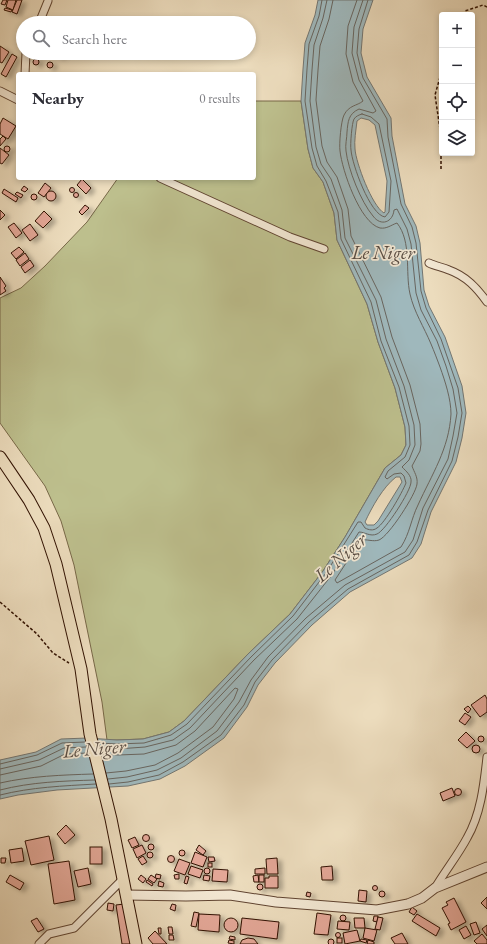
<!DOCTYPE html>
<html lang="en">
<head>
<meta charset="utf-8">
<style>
	body { margin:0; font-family:"EB Garamond",serif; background:#f7f7f7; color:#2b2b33 }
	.controls { position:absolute; right:12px; top:12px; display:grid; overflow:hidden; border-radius:4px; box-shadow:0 2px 6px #0003 }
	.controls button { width:36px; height:36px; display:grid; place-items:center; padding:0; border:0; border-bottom:1px solid #e1e1e2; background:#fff; color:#2b2b33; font:20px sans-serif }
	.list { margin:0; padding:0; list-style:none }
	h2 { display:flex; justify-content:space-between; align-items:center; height:52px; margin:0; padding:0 16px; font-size:17px }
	h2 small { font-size:13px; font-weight:400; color:#7c7c81 }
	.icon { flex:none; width:22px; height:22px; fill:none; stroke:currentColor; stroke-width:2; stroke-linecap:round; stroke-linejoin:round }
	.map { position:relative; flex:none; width:487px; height:944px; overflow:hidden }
	.search { position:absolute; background:#fff; box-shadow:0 2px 6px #0003; left:16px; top:16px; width:240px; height:44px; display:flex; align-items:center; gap:10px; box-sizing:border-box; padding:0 14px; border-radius:22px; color:#7c7c81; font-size:15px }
	.panel { position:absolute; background:#fff; box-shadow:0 2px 6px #0003; left:16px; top:72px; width:240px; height:108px; border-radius:4px }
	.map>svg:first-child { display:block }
</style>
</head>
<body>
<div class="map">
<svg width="487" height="944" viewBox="0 0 487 944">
	<defs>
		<filter id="shadow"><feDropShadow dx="4.5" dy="2.5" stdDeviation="2" flood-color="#0004"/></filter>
	</defs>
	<rect width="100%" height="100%" fill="#ecdcbd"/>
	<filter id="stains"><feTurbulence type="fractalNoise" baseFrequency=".005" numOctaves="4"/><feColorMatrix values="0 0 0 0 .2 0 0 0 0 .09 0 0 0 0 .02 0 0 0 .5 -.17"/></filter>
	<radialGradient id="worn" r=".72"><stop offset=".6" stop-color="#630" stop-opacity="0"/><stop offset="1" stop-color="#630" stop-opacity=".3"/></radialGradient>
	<polygon fill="#bdbf8d" stroke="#786848" points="254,101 301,101 308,149 313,168 323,182 334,213 337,240 367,304 378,342 395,388 405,427 406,445 401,455 385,468 345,537 323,571 290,614 248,654 184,721 169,732 143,739 117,740 107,740 102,702 74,565 61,521 45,486 0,423 0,298 21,288 45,266 87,222 118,178 254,178"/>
	<path fill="#9fb8bc" stroke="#737672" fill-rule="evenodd" d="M318 0H373L363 29 361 53 367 77 391 118 392 136 405 204 416 226 420 243 424 290 429 306 445 337 454 363 462 386 466 413 462 438 456 462 431 512 421 544 412 558 350 592 312 625 275 663 258 685 247 707 224 738 185 766 160 779 128 786 57 790 18 795 0 799V760L36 752 61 739 87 738 117 740 143 739 169 732 184 721 248 654 290 614 323 571 345 537 385 468 401 455 406 445 405 427 395 388 378 342 367 304 337 240 334 213 323 182 313 168 308 149 301 101 303 69 305 43 315 15ZM361 118 369 120 375 125 387 181 385 212 384 213C372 206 356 163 355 149 354 141 356 130 357 121ZM396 477H400L402 482 378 521 374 525H367L365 522C372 507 383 487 396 477Z"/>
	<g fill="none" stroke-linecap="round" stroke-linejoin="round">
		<g stroke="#68655f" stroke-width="1">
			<path d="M333 0 329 19 320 46 318 70 316 100 322 146 327 162 337 177 348 209 351 236 381 297 392 337 410 385 420 424 421 444 420 451 412 466C414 472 418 477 417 484 416 494 389 536 379 540 373 542 367 539 361 540L335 580 337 583 401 547C410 533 411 519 418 505 432 474 449 449 451 414 451 399 445 381 440 367 437 359 434 351 431 344 424 327 414 312 410 294 405 272 412 242 397 223 391 225 387 229 380 228 360 223 342 170 340 151 339 144 341 121 344 115 349 105 357 106 363 101L353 82 346 54 348 26 357 0"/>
			<path d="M362 114 371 117 379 124 391 181 389 212 385 217C370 215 352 164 351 150 350 145 352 122 354 119 356 116 359 115 362 114Z"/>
			<path d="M99 743 117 744 144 743 171 735 187 724 251 657 293 616 326 573 358 522H361L365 528C369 530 373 531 377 528 385 523 402 493 406 483L404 476 401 473 394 474 387 479 385 477 388 471 405 457 410 445 409 426 399 387 381 341 371 302 341 239 338 212 326 181 317 166 312 148 305 101 307 69 309 44 319 16 322 0"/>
			<path d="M100 748 117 749 145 747 173 740 190 728 254 660 297 619 331 576 359 532C365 532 370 537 377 534 385 531 411 491 411 482 412 476 406 471 402 467L409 460 415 445 414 425 404 386 386 339 376 300 345 238 342 210 331 179 321 164 316 147 310 101 312 70 314 45 323 18 327 0"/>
			<polyline points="102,754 118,755 144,754 176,745 195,731 235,688 238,689 234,699 213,727 178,753 155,765 126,771 106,773"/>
			<polyline points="0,764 37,755 62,743 85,742"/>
			<polyline points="0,769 39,760 64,748 86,747"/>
			<polyline points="0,775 41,766 65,754 88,753"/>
			<path d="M108 779 127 777 157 770 181 758 217 731 239 702 251 680 268 657 306 618 345 585 405 552 413 540 423 508 448 459 453 436 457 413 453 389 446 366 437 341 421 310 416 293 411 244 407 229 397 209 394 210C393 222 381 227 373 216 361 202 348 169 346 151 345 145 347 138 347 132 348 122 348 114 359 109L373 113 376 111 359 80 352 53 354 27 363 0"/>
			<path d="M0 783C31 776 62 775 93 774"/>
			<polyline points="109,784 128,782 159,775 183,762 221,735 244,705 255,682 272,660 309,622 348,589 409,555 417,542 428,510 452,461 458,437 462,413 458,388 441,339 426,308 421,291 416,243 412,227 401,204 388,137 387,119 363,78 357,53 359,29 368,0"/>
			<path d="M0 790C31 782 63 781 95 780"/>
			<path d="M0 795C32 787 63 786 96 784"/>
		</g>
	</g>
	<g fill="#e3a797" stroke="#321202" filter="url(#shadow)">
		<polygon points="3,0 7,0 5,5 1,4"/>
		<polygon points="8,0 16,0 13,10 6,7"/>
		<polygon points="17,0 22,0 17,14 12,12"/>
		<polygon points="5,8 12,10 11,12 4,10"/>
		<polygon points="0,46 9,52 2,63 0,62"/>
		<polygon points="57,53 63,53 60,57 56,55"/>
		<polygon points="12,54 17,57 6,77 1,74"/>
		<circle cx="36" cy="62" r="3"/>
		<circle cx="50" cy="65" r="3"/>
		<polygon points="3,118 16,126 8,139 0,134 0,124"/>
		<polygon points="3,136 6,139 0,146 0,139"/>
		<circle cx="7" cy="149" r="3"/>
		<polygon points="0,148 9,155 2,164 0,163"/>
		<polygon points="82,179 91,188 86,194 77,185"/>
		<polygon points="45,183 51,188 44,197 38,193"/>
		<polygon points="24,186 28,189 25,192 21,190"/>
		<circle cx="72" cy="190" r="2.5"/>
		<polygon points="4,189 18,198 16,202 2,193"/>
		<circle cx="51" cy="196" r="5"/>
		<polygon points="17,192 23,195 21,198 15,194"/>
		<circle cx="76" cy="195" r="2.5"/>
		<circle cx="34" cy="197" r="3"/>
		<polygon points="85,205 89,208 82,215 79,212"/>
		<polygon points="0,210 5,215 0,220"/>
		<polygon points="44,211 52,219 43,228 35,221"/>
		<polygon points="14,223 22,233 16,238 8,227"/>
		<polygon points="30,224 38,235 30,241 22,230"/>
		<polygon points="19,247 24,252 16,259 11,253"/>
		<polygon points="25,253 29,259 20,266 16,260"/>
		<polygon points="30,260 34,266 25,273 21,267"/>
		<polygon points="0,277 6,286 4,288 6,291 0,295"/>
		<polygon points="485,695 487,699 487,712 480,717 471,705"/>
		<polygon points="468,706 471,709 468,713 464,709"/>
		<polygon points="465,713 471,717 465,725 459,721"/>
		<polygon points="466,732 475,741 467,748 458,740"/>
		<circle cx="481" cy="739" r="3"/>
		<circle cx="476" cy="749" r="4"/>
		<polygon points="452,788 455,796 443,801 440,793"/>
		<circle cx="458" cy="792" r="3.5"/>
		<polygon points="66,825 75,835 65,844 57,834"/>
		<circle cx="146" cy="838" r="3.5"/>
		<polygon points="49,836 54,860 31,865 25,841"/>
		<polygon points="135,837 139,845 132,848 128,840"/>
		<circle cx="151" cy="847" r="3"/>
		<polygon points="142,845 146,853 137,858 133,849"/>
		<polygon points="199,845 206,851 203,855 196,850"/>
		<rect x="90" y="847" width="12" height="17"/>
		<polygon points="22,848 24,861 11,863 9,850"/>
		<circle cx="182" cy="853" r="3"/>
		<circle cx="150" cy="855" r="3"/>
		<polygon points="195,852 207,857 203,867 191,863"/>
		<circle cx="171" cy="859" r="3.5"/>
		<polygon points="143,856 147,862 142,865 138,859"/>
		<polygon points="208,857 214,857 215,861 209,862"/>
		<polygon points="1,858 6,858 5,863 1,863"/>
		<polygon points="277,858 278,874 267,874 266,859"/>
		<polygon points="179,859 190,863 185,875 174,871"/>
		<polygon points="69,861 75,900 54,904 48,864"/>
		<rect x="208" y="863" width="4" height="4"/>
		<polygon points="191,866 203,870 200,878 188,874"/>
		<polygon points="332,866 333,880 322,880 321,867"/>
		<circle cx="207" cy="871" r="3"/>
		<polygon points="88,868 91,884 78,887 74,871"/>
		<polygon points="265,868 265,874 255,874 255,869"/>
		<polygon points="213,869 228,870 227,882 212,881"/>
		<polygon points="156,874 161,875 160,879 155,878"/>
		<polygon points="179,874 179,879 175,879 174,875"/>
		<polygon points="10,875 24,883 20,890 6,882"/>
		<polygon points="141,875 146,879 143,883 138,879"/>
		<polygon points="151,875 157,879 154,883 148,879"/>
		<polygon points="204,875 210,876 209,881 203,880"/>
		<polygon points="258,875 259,882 254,882 253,876"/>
		<rect x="259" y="875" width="5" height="7"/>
		<polygon points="186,876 189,877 187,884 184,883"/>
		<polygon points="269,876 278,876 278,888 265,888 265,878 269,878"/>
		<polygon points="147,880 153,884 152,886 146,882"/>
		<polygon points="159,881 164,883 163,887 158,886"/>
		<circle cx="260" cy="887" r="3"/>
		<circle cx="375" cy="888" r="2.5"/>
		<polygon points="359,890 367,891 366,902 358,901"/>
		<circle cx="382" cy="894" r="3"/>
		<polygon points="307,892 311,893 310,897 306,896"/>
		<polygon points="487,897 487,909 481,903"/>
		<polygon points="454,898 466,922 451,930 448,924 450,923 442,908 448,905 446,902"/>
		<polygon points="108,903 114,904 113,911 107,910"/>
		<polygon points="124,904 131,944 122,944 116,905"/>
		<polygon points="172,904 176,905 175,911 170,909"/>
		<polygon points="412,907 417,911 414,915 409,912"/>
		<polygon points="194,912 199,913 196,927 191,926"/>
		<polygon points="317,913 331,915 328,935 314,934"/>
		<polygon points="199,914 220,915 219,932 198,930"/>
		<polygon points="417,914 440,928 436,936 412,921"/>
		<circle cx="343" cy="918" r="3"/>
		<polygon points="374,916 378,916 377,922 373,921"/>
		<polygon points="378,917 383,918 380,930 375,929"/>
		<polygon points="37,918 44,929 38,932 31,921"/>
		<polygon points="242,918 279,922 277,939 240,934"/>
		<polygon points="354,918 364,918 365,928 355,928"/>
		<circle cx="231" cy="925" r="7"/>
		<polygon points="338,921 350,922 349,930 337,929"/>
		<polygon points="476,922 480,933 474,935 470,924"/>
		<polygon points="487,925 487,936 482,929"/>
		<polygon points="466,926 471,935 464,939 459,930"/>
		<polygon points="168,927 172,927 173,934 169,934"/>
		<polygon points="158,928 161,928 161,934 159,934"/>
		<polygon points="365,928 377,930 374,941 363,938"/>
		<polygon points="357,930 360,941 345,944 343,933"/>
		<polygon points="155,931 167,944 153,944 148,938"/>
		<circle cx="338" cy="935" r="2.5"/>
		<polygon points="402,933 408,944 395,944 391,938"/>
		<polygon points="482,934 487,940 487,944 477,944 474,941"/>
		<polygon points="169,935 173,935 174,940 169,940"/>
		<polygon points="230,936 235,937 235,940 229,939"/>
		<polygon points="248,938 254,939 258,944 240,944 242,940"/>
		<rect x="337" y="938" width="5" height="5"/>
		<polygon points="361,939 367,940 366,943 360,941"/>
		<circle cx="331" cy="942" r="3"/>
		<polygon points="229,940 234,941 234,944 228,943"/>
		<polygon points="368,940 374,942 374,944 367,944"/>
	</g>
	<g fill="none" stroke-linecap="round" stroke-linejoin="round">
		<g stroke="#604431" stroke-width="9">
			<g id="minor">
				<polyline points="39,23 48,1"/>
				<polyline points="25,74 26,53"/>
				<polyline points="0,91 18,100"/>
				<polyline points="160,178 290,237 324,249"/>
				<path d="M429 263C435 266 442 267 449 270 466 276 477 288 487 302"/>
				<path d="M435 888C445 871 458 855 467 838 481 814 484 784 487 757"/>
				<polyline points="39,944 49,934 74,928 123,879"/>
			</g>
		</g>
		<g stroke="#604431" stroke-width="11">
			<polyline id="tertiary" points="126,895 186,896 230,895 276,902 377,910 408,904 422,898 435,888 487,867"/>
		</g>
		<g stroke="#321202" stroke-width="13">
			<polyline id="trunk" points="0,457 29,500 44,528 56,564 81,669 90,734 111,819 136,944"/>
		</g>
		<g stroke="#321202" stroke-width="1.5" stroke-dasharray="3 2" stroke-linecap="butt">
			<polyline points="463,15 465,11 483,5 487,7"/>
			<polyline points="441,169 441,136 435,95 442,70"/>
			<polyline points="0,602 37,634 53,653 69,663"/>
		</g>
		<use href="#minor" stroke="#f3e8d4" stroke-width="7"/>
		<use href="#tertiary" stroke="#f3e8d4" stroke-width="9"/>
		<use href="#trunk" stroke="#ecdcbd" stroke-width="11"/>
	</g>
	<g text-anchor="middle" stroke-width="3.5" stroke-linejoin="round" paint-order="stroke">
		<g font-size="19" font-style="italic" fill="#584c43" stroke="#f3e8d4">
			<text x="383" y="259">Le Niger</text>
			<text transform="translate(340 557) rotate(-42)" y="7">Le Niger</text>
			<text transform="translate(94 748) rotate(-5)" y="7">Le Niger</text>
		</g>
	</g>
	<rect width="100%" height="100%" filter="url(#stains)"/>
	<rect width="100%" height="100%" fill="url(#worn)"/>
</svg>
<div class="controls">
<button>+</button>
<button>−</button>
<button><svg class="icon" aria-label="locate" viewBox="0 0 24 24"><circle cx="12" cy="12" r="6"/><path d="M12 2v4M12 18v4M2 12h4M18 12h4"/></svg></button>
<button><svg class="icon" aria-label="layers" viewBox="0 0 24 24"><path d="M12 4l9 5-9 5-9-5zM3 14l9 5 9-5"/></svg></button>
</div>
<div class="search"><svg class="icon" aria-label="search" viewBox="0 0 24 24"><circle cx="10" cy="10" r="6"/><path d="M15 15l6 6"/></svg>Search here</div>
<section class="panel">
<h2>Nearby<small>0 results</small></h2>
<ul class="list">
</ul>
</section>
</div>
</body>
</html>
